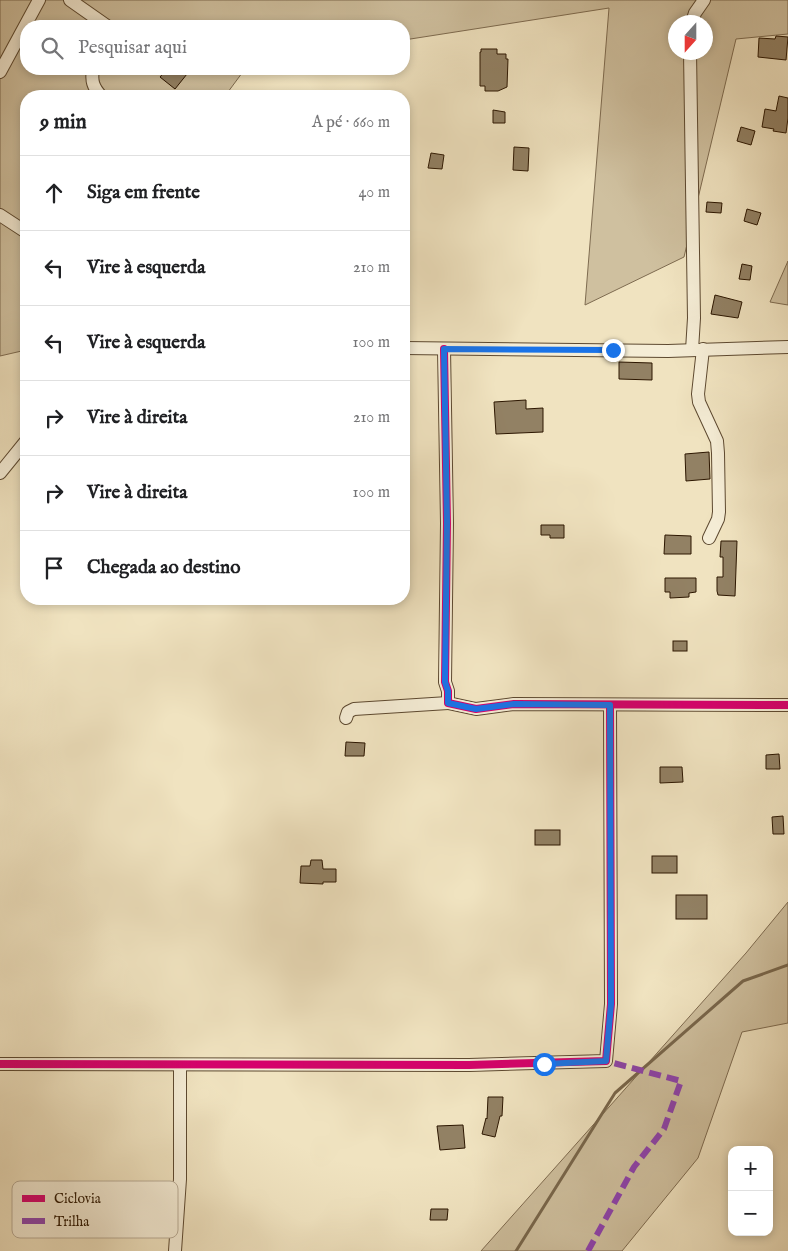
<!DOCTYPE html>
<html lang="pt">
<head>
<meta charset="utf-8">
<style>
	body { margin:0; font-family:"IM FELL English",serif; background:#f6f6f6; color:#202124 }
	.controls { position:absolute; right:15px; bottom:15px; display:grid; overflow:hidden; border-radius:10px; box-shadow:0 2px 8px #0003 }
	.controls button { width:45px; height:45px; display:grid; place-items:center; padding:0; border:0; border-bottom:1px solid #e0e0e0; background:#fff; color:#202124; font:25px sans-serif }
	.compass { position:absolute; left:668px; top:15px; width:45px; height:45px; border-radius:50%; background:#fff; box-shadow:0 2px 8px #0003; rotate:201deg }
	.stop { position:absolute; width:15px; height:15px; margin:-11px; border:4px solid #1a73e8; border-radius:50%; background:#fff }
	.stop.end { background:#1a73e8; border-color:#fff; box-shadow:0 1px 5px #0008 }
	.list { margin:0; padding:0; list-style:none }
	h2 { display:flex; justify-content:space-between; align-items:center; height:65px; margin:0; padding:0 20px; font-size:21px }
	h2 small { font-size:16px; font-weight:400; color:#757577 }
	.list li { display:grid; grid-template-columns:32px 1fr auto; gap:15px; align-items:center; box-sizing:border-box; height:75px; padding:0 20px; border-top:1px solid #e0e0e0 }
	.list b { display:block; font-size:19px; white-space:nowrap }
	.list em { font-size:16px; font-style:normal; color:#757577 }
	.icon { flex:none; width:28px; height:28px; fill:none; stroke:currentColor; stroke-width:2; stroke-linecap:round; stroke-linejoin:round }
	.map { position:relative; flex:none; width:788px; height:1251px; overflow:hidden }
	.search { position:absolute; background:#fff; box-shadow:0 2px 8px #0003; left:20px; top:20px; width:390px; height:55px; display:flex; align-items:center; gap:12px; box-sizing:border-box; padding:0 18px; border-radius:20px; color:#757577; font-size:19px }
	.panel { position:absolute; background:#fff; box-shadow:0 2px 8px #0003; left:20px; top:90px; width:390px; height:515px; border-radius:20px }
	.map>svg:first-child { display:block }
</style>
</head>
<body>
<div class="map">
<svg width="788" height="1251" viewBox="0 0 788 1251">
	<rect width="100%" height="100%" fill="#f0e3c0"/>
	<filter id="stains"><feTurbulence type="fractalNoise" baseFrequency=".004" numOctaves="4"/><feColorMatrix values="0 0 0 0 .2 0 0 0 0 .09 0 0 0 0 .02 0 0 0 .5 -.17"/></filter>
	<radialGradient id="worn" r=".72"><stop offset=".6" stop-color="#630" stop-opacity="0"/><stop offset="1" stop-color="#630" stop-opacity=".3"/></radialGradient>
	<g fill="#cfc09f" stroke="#7e6b50" fill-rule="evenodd">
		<path d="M0 0H788V34L736 39 684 257 585 305 609 8 404 40V26H26V69H245L225 96H26V350L0 356ZM676 22H706V52H676Z"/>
		<polygon points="788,261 788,305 770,302"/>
		<polygon points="788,902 788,1023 742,1032 698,1158 622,1251 481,1251 746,953"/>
	</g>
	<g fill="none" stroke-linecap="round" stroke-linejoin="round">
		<polyline stroke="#79674c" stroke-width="3" points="516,1251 615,1093 743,981 788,965"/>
	</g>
	<g fill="#928164" stroke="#2c1600">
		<polygon points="776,36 788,37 786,60 758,57 759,38 775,39"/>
		<polygon points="481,49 497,49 497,54 506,54 506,59 508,59 507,87 498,91 485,91 485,86 480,86 480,52 481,52"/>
		<polygon points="167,69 191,69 175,89 160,77"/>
		<polygon points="779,96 788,98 788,118 786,133 773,131 774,129 762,127 765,109 776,111"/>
		<polygon points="493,110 505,112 505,123 493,123"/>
		<polygon points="741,127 755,131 751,145 737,141"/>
		<polygon points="514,147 529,148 528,171 513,170"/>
		<polygon points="431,153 444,155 442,169 428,168"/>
		<polygon points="707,202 722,203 721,213 706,212"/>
		<polygon points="747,209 761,213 757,225 744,221"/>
		<polygon points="742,264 752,266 750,280 739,279"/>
		<polygon points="715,295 742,302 738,318 711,314"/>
		<polygon points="619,362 652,363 652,380 619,379"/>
		<polygon points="526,400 526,409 543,408 543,432 496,434 494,402"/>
		<polygon points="709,452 710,479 686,481 685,454"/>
		<polygon points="541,525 564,525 564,538 550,538 550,535 541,535"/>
		<polygon points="665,535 691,536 691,554 664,554"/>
		<polygon points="721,541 737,541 735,596 718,595 717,591 717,577 723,577 723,557 720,557"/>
		<polygon points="665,578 696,578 696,592 689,593 689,597 670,598 670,592 665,592"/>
		<rect x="673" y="641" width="14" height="10"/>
		<polygon points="346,742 365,743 364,756 345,756"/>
		<polygon points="779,754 780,769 766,769 766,755"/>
		<polygon points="660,767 682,767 683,782 660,783"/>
		<polygon points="783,816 784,834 773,834 772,817"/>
		<rect x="535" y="830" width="25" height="15"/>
		<rect x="652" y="856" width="25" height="17"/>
		<polygon points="311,860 322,860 323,869 336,869 336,882 323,882 323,884 300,883 301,866 310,866"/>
		<rect x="676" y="895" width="31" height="24"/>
		<polygon points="488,1097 503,1097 502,1116 500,1116 495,1137 482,1134 486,1118 487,1119"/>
		<polygon points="463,1125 465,1148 440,1150 437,1126"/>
		<polygon points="431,1209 448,1209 447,1220 430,1220"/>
	</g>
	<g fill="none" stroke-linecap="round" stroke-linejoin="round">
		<g stroke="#5d4930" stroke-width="14">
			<g id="minor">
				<polyline points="70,0 107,26"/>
				<polyline points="692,22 695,13 704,0"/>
				<polyline points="690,52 694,318 692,350"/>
				<path d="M93 69C91 81 93 87 101 96"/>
				<polyline points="0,72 39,0"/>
				<polyline points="0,215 26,232"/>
				<polyline points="404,348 668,351 788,347"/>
				<polyline points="444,349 447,523 445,682 448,691 448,703 476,709 514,704 788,705"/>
				<polyline points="703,349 698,394 699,402 717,441 718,453 719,512 718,519 709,538"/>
				<polyline points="0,473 26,441"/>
				<polyline points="346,718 348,712 354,709 448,703"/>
				<polyline points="0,1064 469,1065 606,1061 611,1004 610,705"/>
				<polyline points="175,1251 180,1179 180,1065"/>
			</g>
		</g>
		<use href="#minor" stroke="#f5edd6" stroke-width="12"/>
		<polyline stroke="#8e44ad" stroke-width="6" stroke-dasharray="12 6" stroke-linecap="butt" points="588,1251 634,1167 664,1129 681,1081 606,1061"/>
		<g stroke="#f5edd6" stroke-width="11">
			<g id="cycleway">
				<polyline points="444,349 447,523 445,682 448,691 448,703 476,709 514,704 788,705"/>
				<polyline points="0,1064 469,1065 606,1061 611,1004 610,705"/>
			</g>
		</g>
		<use href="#cycleway" stroke="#d6006c" stroke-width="8"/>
	</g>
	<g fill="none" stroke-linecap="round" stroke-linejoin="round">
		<polyline stroke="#1a73e8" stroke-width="6" points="544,1064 606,1061 611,1004 610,705 514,704 476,709 448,703 448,691 445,682 447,522 444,349 613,350"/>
	</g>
	<rect x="12" y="1181" width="166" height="57" rx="8" fill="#f5edd6" stroke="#b9ac96" stroke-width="1"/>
	<rect x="22" y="1195" width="23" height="7" fill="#d6006c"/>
	<rect x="22" y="1218" width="23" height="6" fill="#8e44ad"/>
	<g font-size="14" fill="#2c1600">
		<text x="54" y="1203">Ciclovia</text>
		<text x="54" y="1226">Trilha</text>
	</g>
	<rect width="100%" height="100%" filter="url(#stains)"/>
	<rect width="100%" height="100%" fill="url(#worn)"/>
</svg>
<div class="controls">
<button>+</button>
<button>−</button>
</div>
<svg class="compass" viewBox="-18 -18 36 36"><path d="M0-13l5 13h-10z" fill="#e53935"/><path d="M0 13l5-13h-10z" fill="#757577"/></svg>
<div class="stop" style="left:544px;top:1064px"></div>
<div class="stop end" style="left:613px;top:350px"></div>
<div class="search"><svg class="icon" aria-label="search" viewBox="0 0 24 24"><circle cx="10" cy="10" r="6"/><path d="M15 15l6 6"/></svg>Pesquisar aqui</div>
<section class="panel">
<h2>9 min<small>A pé · 660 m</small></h2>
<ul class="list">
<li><svg class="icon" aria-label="ahead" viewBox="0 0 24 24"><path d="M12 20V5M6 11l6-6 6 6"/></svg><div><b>Siga em frente</b></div><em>40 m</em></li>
<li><svg class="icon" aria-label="left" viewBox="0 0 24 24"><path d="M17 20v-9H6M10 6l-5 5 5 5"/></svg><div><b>Vire à esquerda</b></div><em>210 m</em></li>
<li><svg class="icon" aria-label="left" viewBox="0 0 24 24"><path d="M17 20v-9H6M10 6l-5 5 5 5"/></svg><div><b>Vire à esquerda</b></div><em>100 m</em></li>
<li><svg class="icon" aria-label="right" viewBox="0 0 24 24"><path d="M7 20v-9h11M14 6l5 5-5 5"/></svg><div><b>Vire à direita</b></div><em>210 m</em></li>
<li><svg class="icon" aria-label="right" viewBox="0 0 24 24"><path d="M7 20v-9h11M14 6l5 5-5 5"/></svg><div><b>Vire à direita</b></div><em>100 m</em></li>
<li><svg class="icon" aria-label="arrive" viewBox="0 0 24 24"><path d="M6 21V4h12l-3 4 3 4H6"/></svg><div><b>Chegada ao destino</b></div></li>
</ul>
</section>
</div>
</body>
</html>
